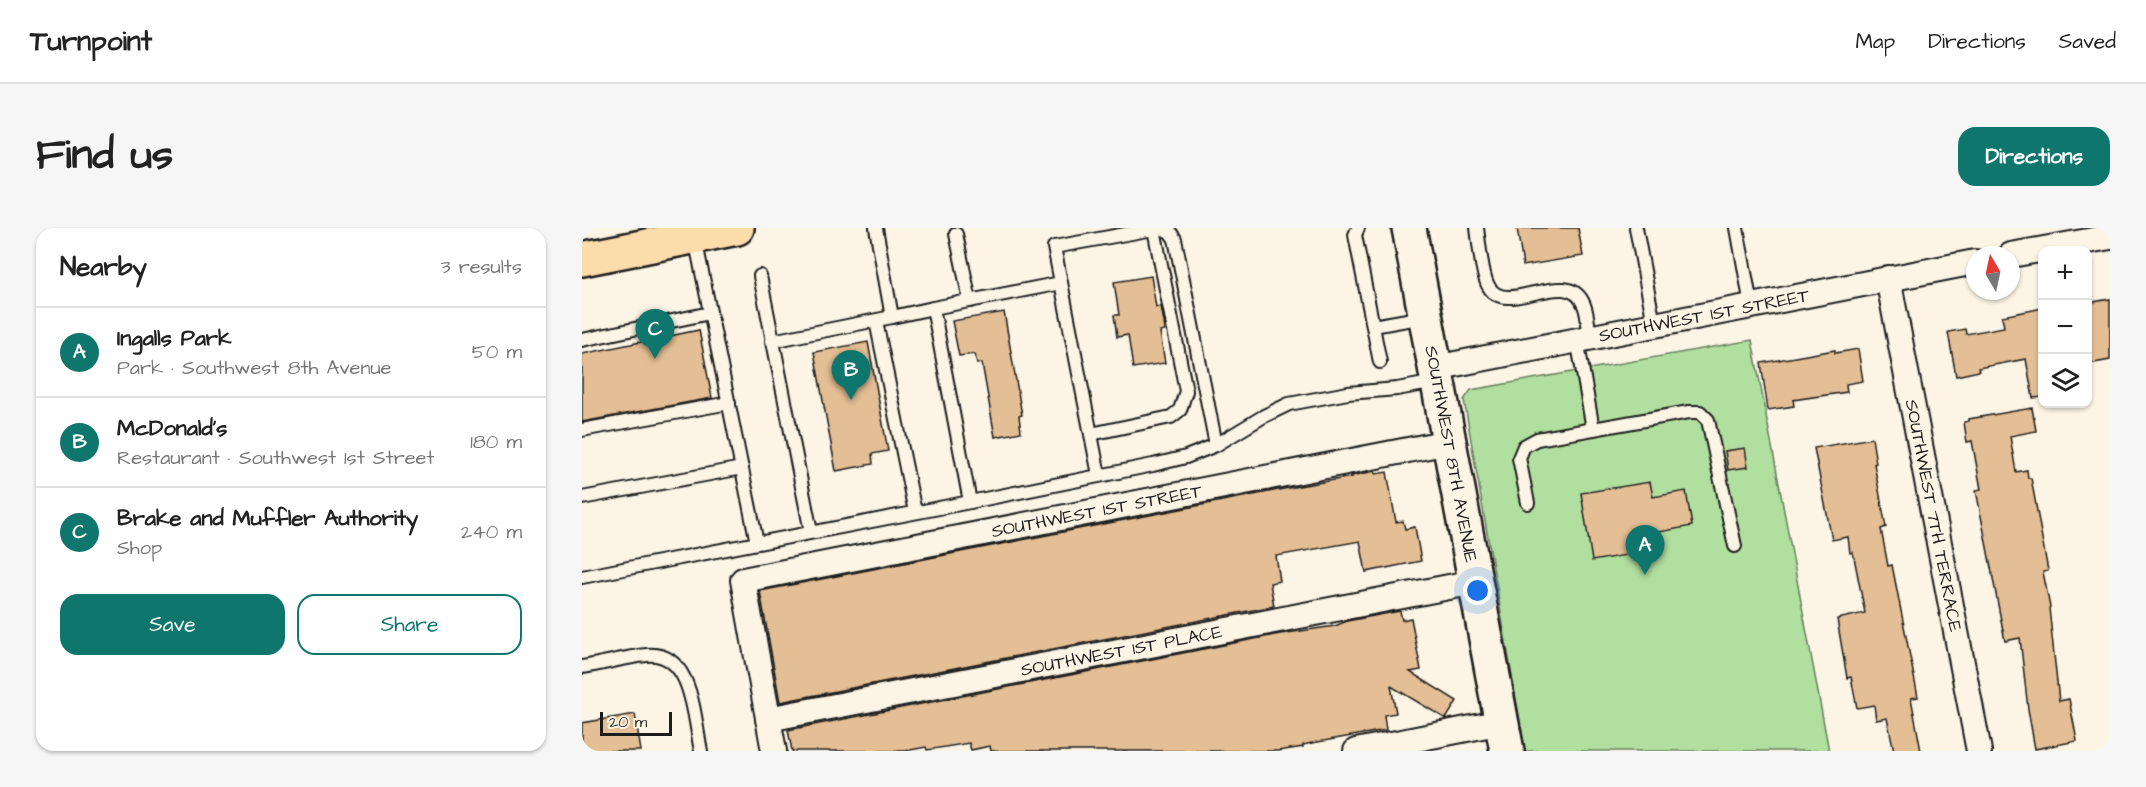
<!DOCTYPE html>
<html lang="en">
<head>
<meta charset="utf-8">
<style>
	body { margin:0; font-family:"Architects Daughter",sans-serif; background:#f6f6f6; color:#222 }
	.controls { position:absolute; right:18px; top:18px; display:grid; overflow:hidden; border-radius:12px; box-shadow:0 2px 4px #0004 }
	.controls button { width:54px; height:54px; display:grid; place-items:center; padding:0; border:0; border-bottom:2px solid #e0e0e0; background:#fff; color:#222; font:30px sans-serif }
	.compass { position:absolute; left:1384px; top:18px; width:54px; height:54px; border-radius:50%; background:#fff; box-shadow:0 2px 4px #0004; rotate:351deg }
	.scale { position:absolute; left:18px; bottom:15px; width:72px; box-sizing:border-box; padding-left:6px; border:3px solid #1c1c1c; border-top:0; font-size:16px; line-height:21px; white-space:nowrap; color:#1c1c1c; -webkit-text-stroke:4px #fcf5e5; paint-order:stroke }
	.you { position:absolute; left:896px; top:363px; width:21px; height:21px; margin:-15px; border:4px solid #fff; border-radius:50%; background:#1a73e8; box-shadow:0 0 0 9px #1a73e833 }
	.badge { display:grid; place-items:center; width:39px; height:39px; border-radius:50%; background:#0f766e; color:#fff; font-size:20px; font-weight:700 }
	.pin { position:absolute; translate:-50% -50px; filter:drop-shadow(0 2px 3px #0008) }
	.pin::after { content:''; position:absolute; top:32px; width:21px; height:18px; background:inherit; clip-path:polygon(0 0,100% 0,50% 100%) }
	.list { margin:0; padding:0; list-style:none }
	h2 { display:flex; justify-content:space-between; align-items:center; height:78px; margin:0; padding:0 24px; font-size:26px }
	h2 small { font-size:20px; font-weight:400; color:#767676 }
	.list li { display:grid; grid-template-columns:39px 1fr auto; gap:18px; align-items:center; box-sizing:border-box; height:90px; padding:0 24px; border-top:2px solid #e0e0e0 }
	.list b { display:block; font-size:22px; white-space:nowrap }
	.list p { margin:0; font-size:20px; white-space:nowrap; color:#767676 }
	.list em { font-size:20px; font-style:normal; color:#767676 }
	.actions { display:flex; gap:12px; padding:18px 24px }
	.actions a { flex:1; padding:14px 0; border:2px solid #0f766e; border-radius:18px; text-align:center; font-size:21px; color:#0f766e }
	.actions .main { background:#0f766e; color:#fff }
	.icon { flex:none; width:33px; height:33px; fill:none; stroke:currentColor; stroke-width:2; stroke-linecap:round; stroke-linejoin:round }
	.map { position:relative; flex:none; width:1528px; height:523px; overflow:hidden; border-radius:18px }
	header { display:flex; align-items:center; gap:36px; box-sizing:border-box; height:84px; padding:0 30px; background:#fff; border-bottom:2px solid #e0e0e0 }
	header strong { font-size:28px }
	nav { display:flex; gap:33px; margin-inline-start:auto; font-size:21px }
	.intro { display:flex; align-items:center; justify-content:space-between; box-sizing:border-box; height:144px; padding:0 36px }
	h1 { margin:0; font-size:42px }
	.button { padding:15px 27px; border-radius:18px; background:#0f766e; color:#fff; font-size:21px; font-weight:700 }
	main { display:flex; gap:36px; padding:0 36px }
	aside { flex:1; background:#fff; border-radius:18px; box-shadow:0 2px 4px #0004 }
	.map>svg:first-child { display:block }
</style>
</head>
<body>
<header>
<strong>Turnpoint</strong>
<nav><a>Map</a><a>Directions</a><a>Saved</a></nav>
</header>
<div class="intro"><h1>Find us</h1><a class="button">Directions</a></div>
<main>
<aside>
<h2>Nearby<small>3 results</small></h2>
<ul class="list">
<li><span class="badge">A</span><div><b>Ingalls Park</b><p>Park · Southwest 8th Avenue</p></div><em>50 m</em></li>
<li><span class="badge">B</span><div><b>McDonald's</b><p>Restaurant · Southwest 1st Street</p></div><em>180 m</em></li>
<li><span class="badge">C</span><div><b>Brake and Muffler Authority</b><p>Shop</p></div><em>240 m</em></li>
</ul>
<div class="actions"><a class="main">Save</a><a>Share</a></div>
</aside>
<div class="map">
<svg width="1528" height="523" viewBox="0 0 1528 523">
	<rect width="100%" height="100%" fill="#fcf5e5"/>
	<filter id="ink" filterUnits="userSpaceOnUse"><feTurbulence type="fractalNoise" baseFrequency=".0167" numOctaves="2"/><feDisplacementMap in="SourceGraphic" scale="12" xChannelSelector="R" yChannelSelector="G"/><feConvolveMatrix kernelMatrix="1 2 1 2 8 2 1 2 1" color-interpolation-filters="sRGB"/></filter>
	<g filter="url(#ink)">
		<polygon fill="#b1df9f" stroke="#667e5e" stroke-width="1.5" points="1170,112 1247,523 943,523 882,172 889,162"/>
		<g fill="#e4be94" stroke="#1c1c1c" stroke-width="1.5">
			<polygon points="935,0 996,0 1001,28 941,38"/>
			<polygon points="569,48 574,79 579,78 582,94 583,103 578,104 583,135 551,140 546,107 535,109 532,87 537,87 532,54"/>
			<polygon points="1528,71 1528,132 1506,136 1506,75"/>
			<polygon points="1461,80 1461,169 1451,170 1444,131 1396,140 1397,143 1374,148 1366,104 1383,101 1384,106 1422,99 1420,88"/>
			<polygon points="422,84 440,187 437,188 439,204 413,209 400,135 395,136 393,126 377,128 370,93"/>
			<polygon points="117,102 130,170 0,194 0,126"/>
			<polygon points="286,114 306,223 290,226 291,236 254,243 232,124"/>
			<polygon points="1276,121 1281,153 1264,156 1265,164 1211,172 1212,178 1186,182 1179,135 1253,122 1253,125"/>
			<polygon points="1450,180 1454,203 1428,208 1434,244 1445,242 1446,250 1449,250 1466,343 1461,344 1468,379 1467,380 1477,473 1487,471 1495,513 1453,521 1446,481 1438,410 1423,413 1394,262 1399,261 1390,213 1385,214 1382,194 1387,193 1387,191"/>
			<polygon points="1290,210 1294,235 1292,236 1304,299 1299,301 1306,338 1310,337 1336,469 1329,470 1339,523 1312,523 1305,490 1294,492 1292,477 1275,480 1269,449 1265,450 1255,391 1283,385 1271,324 1268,325 1266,309 1250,312 1232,220"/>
			<polygon points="1163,220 1166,239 1146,242 1143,223"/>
			<polygon points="793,243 794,246 805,244 814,294 821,293 823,301 833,299 839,333 784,344 778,313 694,328 698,353 688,355 692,378 198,474 178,363 717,258 770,249 769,248"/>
			<polygon points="1068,254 1071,269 1104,263 1110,298 1077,304 1079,321 1010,333 999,265"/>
			<polygon points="818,383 820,392 829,390 839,442 828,444 875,473 864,491 809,458 814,485 802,487 804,502 730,515 721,517 721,519 696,523 409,523 408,518 389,522 387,515 345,522 344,519 323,523 210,523 206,502 698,406 753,398 765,393"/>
			<polygon points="53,486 59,523 0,523 0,495"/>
		</g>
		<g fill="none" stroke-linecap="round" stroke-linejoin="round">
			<g stroke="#1c1c1c" stroke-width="16">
				<g id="lane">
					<polyline points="579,0 588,4 593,11 634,217"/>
					<polyline points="776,0 773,7 798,134"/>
					<path d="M895 0C897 14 900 49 907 59 925 90 986 36 1002 77 1006 86 1006 99 1008 109"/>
					<polyline points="1054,0 1072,96"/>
					<polyline points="1155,0 1169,77"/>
					<polyline points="374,6 388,73"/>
					<polyline points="113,10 175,315"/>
					<polyline points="178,48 229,304"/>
					<polyline points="310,89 351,80"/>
					<polyline points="294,93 333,284"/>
					<polyline points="791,98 842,89"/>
					<polyline points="995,111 1011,201"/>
					<polyline points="0,112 128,85"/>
					<polyline points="190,113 310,89 294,0"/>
					<polyline points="0,202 147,175"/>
					<polyline points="509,206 589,189 598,182 604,163 572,1"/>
					<polyline points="517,247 472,19 577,0"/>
					<polyline points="0,270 160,240"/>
					<polyline points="388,274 571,237 604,229 634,217 682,188 707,176 766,165 815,161 854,154"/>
					<polyline points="946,275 937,230 942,218 955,211 1107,184 1118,184 1126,192 1153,318"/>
					<polyline points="0,349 388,274 351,80 479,55"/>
					<path d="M0 439C21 436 43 429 65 427 111 423 112 491 119 523"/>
				</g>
			</g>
			<g stroke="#1c1c1c" stroke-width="28">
				<g id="street">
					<polyline points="1429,27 1528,9"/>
					<path id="s1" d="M1306 50 1397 523"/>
					<path id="s2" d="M853 140 1393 34"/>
					<path id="s3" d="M186 491 893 354"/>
					<path id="s4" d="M192 523 161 352 867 214"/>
					<polyline points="774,523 920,494"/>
				</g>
			</g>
			<g stroke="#1c1c1c" stroke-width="38">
				<g id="secondary">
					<path id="s5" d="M827 0 925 523"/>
				</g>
			</g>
			<g stroke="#1c1c1c" stroke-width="38">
				<polyline id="primary" points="0,31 155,0"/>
			</g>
			<use href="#lane" stroke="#fcf5e5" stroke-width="12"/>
			<use href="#street" stroke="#fcf5e5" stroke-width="24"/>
			<use href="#secondary" stroke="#fcf5e5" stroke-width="33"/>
			<use href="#primary" stroke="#fddcac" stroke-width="33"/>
		</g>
	</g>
	<g text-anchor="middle" stroke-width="4.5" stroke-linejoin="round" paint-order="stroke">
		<g font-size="18" fill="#1c1c1c" stroke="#fcf5e5">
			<text dy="6" stroke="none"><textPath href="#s2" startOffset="274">SOUTHWEST 1ST STREET</textPath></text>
			<text dy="6" stroke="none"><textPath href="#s5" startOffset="230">SOUTHWEST 8TH AVENUE</textPath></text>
			<text dy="6" stroke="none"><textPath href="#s4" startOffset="534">SOUTHWEST 1ST STREET</textPath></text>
			<text dy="6" stroke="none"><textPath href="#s1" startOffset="242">SOUTHWEST 7TH TERRACE</textPath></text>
			<text dy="6" stroke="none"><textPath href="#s3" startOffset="360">SOUTHWEST 1ST PLACE</textPath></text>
		</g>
	</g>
</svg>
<div class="controls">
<button>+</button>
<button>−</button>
<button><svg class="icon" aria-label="layers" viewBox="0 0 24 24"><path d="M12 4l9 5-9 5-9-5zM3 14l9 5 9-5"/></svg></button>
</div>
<svg class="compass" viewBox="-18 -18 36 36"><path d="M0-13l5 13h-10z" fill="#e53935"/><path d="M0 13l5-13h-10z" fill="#767676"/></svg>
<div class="scale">20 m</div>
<div class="you"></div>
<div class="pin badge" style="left:1063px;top:347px">A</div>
<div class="pin badge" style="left:269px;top:172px">B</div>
<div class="pin badge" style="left:73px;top:131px">C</div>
</div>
</main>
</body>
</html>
